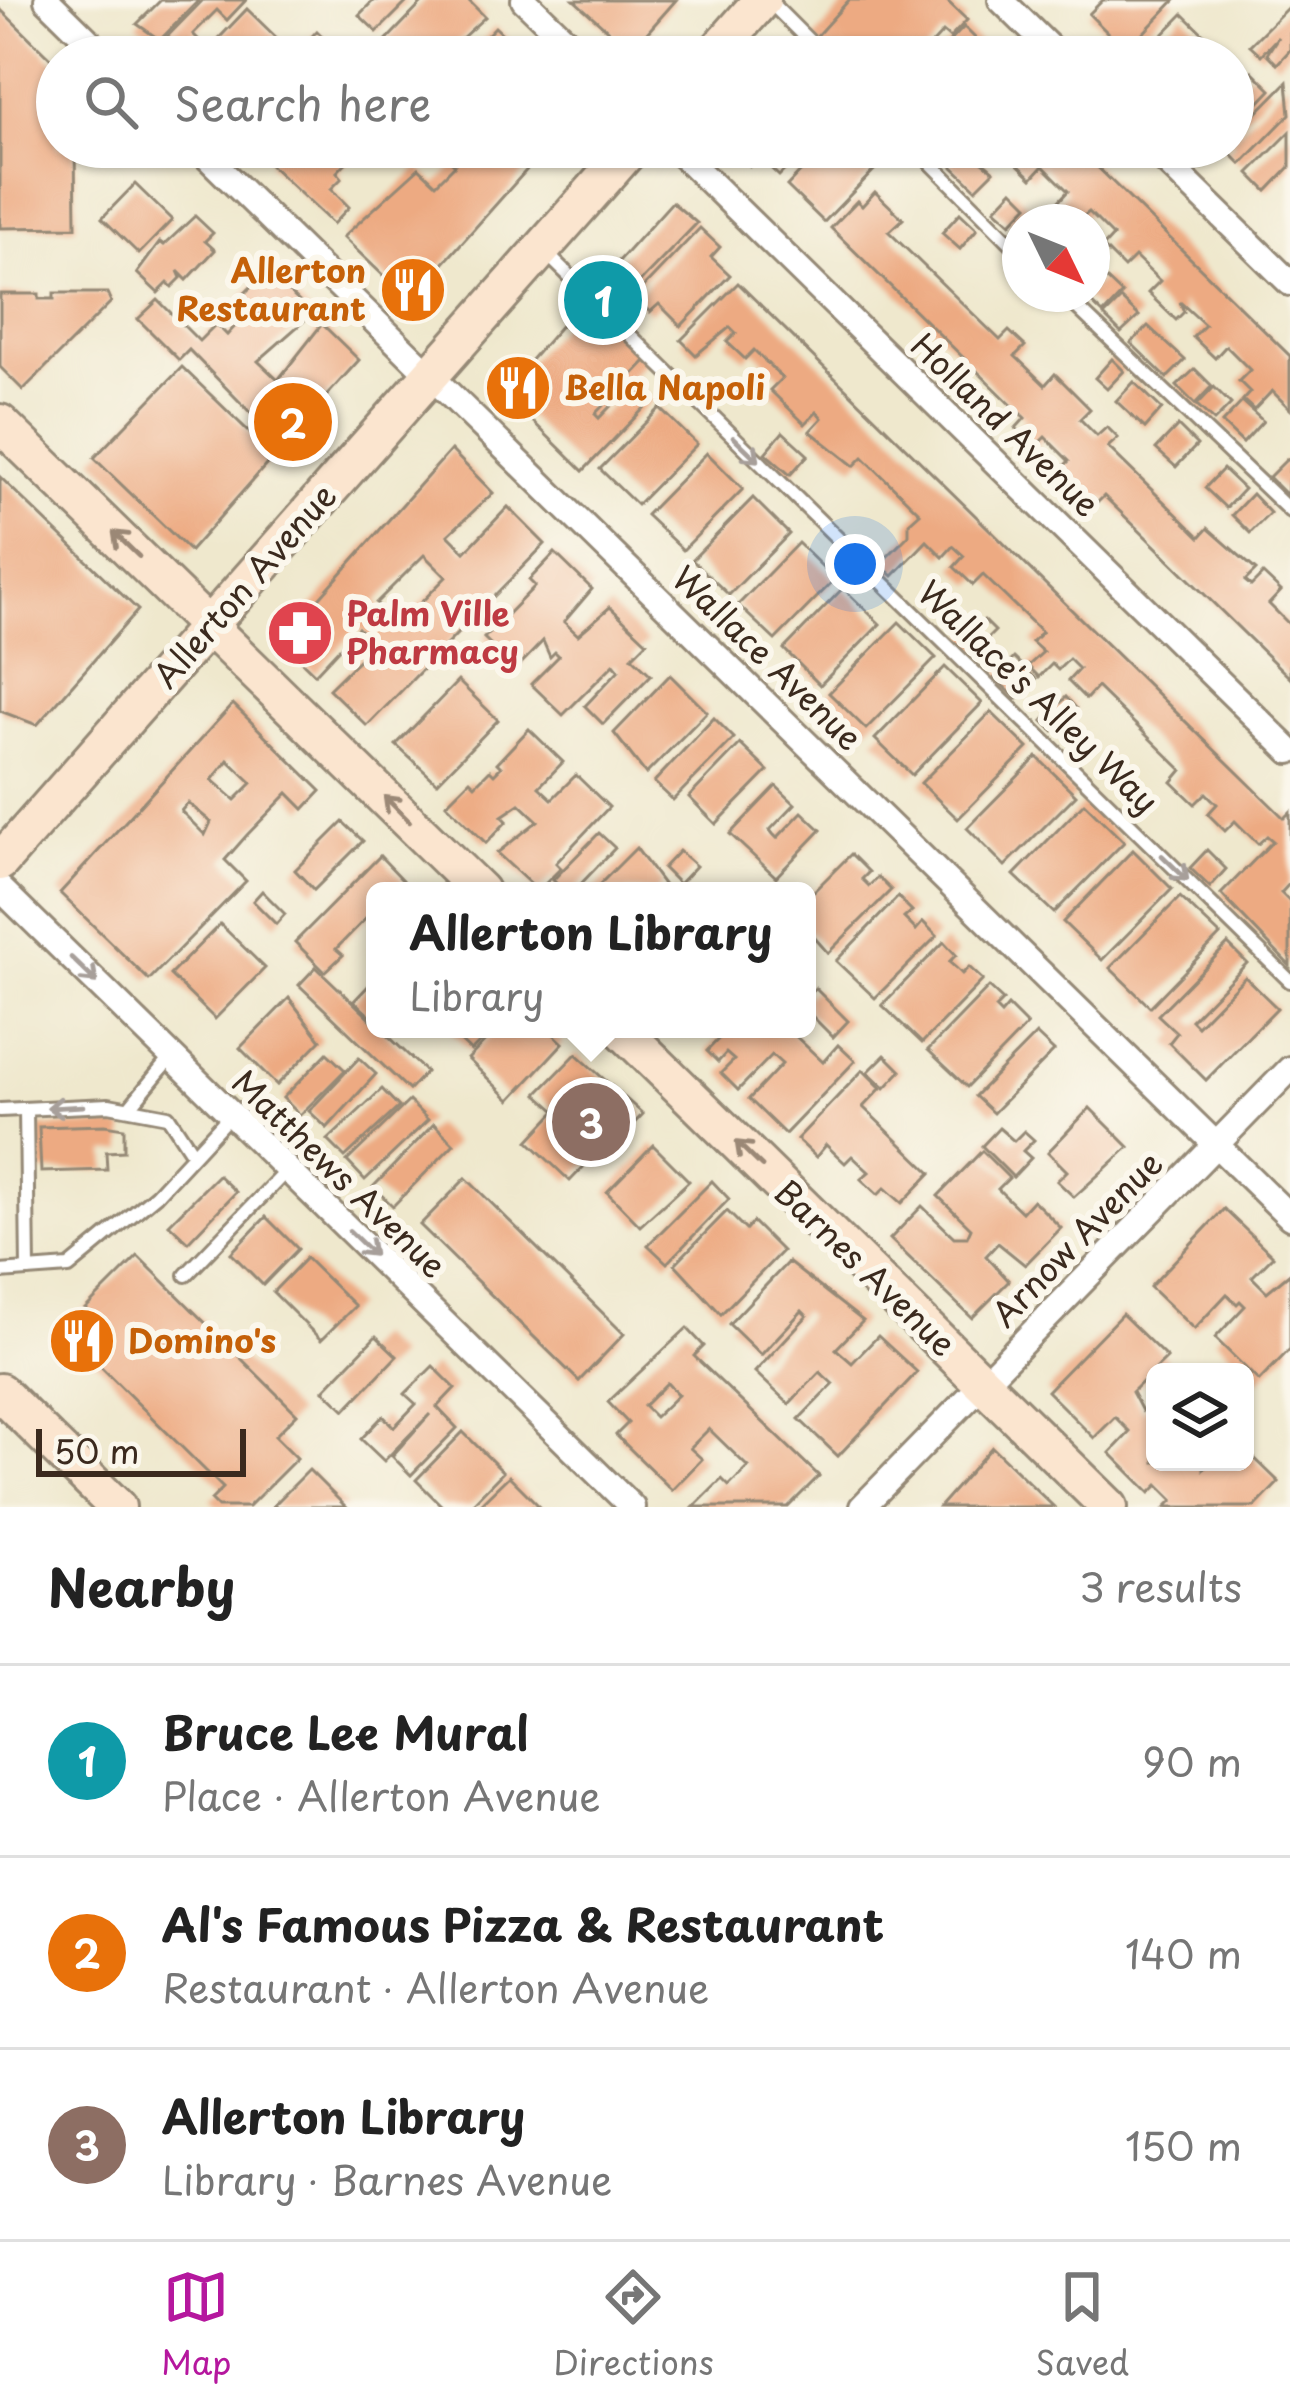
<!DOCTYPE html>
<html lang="en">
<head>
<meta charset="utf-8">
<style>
	body { margin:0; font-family:"Playpen Sans",sans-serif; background:#f6f6f6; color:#222 }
	.controls { position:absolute; right:36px; bottom:36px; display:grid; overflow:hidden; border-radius:18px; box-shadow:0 3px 9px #0004 }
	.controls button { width:108px; height:108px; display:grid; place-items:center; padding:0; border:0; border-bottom:3px solid #e0e0e0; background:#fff; color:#222; font:60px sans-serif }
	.compass { position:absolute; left:1002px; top:204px; width:108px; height:108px; border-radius:50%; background:#fff; box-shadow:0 3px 9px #0004; rotate:133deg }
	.scale { position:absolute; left:36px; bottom:30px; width:210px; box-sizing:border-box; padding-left:12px; border:6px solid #3b2a1e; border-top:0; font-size:33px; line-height:42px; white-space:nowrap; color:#3b2a1e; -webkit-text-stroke:9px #fbf7ec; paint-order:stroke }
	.you { position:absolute; left:855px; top:564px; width:42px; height:42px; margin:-30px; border:9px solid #fff; border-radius:50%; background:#1a73e8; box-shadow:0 0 0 18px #1a73e833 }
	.badge { display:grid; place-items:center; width:78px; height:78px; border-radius:50%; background:#b5179e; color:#fff; font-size:39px; font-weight:700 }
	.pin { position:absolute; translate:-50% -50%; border:6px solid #fff; box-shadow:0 3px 12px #0006 }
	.popup { position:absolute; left:366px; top:882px; width:450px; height:156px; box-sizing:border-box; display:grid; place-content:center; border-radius:18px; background:#fff; filter:drop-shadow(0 3px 9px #0005); font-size:39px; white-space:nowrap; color:#767676 }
	.popup b { font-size:45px; color:#222 }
	.popup::after { content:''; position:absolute; left:50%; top:100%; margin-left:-24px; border:24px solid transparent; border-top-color:#fff }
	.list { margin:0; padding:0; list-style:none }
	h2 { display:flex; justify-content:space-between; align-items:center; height:156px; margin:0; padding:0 48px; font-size:51px }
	h2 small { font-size:39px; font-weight:400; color:#767676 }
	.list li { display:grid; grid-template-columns:78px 1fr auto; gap:36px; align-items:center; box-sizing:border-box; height:192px; padding:0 48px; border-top:3px solid #e0e0e0 }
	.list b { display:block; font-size:45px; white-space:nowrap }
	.list p { margin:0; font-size:39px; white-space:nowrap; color:#767676 }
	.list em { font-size:39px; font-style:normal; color:#767676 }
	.icon { flex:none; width:66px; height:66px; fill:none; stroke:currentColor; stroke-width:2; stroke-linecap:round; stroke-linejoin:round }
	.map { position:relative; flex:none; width:1290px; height:1507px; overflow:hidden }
	.search { position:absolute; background:#fff; box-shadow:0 3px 9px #0004; left:36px; right:36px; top:36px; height:132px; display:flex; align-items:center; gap:30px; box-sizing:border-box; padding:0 42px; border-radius:66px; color:#767676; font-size:45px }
	.sheet { height:732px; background:#fff }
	nav { display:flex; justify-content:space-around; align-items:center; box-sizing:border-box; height:168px; border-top:3px solid #e0e0e0; background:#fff; font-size:33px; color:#767676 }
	nav a { display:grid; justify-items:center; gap:6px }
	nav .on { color:#b5179e }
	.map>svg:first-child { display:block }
</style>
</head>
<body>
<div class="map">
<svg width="1290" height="1507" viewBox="0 0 1290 1507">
	<rect width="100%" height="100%" fill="#fbf7ec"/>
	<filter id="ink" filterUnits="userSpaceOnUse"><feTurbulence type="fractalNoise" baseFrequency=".00833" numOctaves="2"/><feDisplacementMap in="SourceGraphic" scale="24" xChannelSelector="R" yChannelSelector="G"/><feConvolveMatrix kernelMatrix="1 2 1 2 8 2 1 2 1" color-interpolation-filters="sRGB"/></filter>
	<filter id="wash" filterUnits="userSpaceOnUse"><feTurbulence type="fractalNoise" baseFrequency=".004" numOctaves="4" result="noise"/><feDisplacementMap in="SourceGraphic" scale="48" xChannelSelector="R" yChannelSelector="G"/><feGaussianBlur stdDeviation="2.7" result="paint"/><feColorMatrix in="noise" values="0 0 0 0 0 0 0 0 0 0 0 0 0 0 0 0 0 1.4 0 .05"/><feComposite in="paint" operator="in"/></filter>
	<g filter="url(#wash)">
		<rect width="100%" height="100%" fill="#efe8cd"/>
		<g id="blocks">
			<g fill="#edaa82" fill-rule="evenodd">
				<polygon points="161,0 199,0 160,40 137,24"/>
				<polygon points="203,0 246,0 227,20 217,10 193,34 203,44 190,57 161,57 154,50"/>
				<polygon points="374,0 409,0 377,32 359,15"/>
				<polygon points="425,0 468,0 485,17 441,57 370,57"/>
				<polygon points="574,0 676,0 631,51"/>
				<polygon points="849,0 946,0 967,20 950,38 943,32 920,57 831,57 813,40"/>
				<polygon points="1103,0 1175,0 1126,51 1089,14"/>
				<polygon points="1290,5 1290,50 1277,64 1267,54 1278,37 1261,55 1250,45"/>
				<polygon points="0,9 57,65 57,147 75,147 76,227 0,228"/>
				<polygon points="247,9 284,45 272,57 201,57"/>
				<polygon points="1183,14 1222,52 1217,57 1141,57"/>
				<polygon points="495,27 527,57 466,57"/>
				<polygon points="964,27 994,57 935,57"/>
				<polygon points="317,31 343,57 309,57 300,49"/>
				<polygon points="1252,71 1271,90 1233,130 1233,91"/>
				<polygon points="1287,82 1290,114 1241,164 1224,147 1233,147 1233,137"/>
				<polygon points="1290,132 1290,167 1267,191 1249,173"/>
				<polygon points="262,147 361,147 337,172 342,178 331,189 349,207 333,224 268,163 273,158"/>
				<polygon points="436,147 547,147 410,301 343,237 419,168 436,184 455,165"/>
				<polygon points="731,147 807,147 779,176 759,157 750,166"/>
				<polygon points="824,147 854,147 856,156 862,149 879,165 824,222 787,186"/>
				<polygon points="965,147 994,171 976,189 949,163"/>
				<polygon points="1021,147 1077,147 1290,356 1290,409 1272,391 1254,410 1243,400 1250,392 1239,381 1250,370 1226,346 1215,358 1193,337 1205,325 1180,302 1184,312 1176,320 1148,293 1160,281 1135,257 1124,268 1103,247 1113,236 1089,212 1076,222 1057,203 1068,191 1043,166 1032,178 1011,158"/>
				<polygon points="135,184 172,220 139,254 102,218"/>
				<polygon points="1013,190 1028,205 1011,223 995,209"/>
				<polygon points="875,192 903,219 889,232 925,267 1000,340 1009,331 1025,346 1015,356 1045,385 1055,374 1090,409 1080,419 1097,436 1107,427 1118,438 1108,447 1200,537 1208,528 1256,570 1245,581 1251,586 1263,574 1281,591 1269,604 1290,625 1290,678 1104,496 1095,505 1060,470 1069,461 1045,437 1035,447 1016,428 1025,418 831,228 857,201 862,206"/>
				<polygon points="672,202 697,223 613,310 592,291"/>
				<polygon points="960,213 977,229 960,249 942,233"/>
				<polygon points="195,216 213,233 205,241 215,250 187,280 178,271 181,278 172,287 168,283 158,293 137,273 160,242 164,245"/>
				<polygon points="700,228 720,247 711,257 730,275 681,326 659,304 650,312 634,297"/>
				<polygon points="267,271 312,314 258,361 278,380 322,324 359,360 282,445 189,350 179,360 138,319 158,300 199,341 216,324 227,335 250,310 239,299"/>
				<polygon points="1104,277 1122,294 1103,314 1085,297"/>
				<polygon points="738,283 1284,818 1290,812 1290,883 1281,893 1290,902 1290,966 1221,894 1273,841 1267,836 1258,844 1235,821 1225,831 1208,814 1217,804 1206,793 1195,804 1172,782 1182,770 1097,687 1086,699 1068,681 1079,669 1069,659 1058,670 1052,664 1039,677 1028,666 1043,652 1032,642 1042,632 983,575 973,585 954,567 964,556 953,546 943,557 927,541 893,576 880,564 909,535 909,523 920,513 863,457 854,466 810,431 822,418 817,412 805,424 770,390 782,378 754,350 745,359 727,342 736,333 730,327 696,355 681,340"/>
				<polygon points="54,293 107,293 111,302 23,390 0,367 0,294 39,294 39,299 54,299"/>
				<polygon points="584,299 647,360 595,414 599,418 634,382 652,400 583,471 503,392"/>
				<polygon points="1121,299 1139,316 1121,333 1104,316"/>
				<polygon points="1148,326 1185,360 1167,378 1131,343"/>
				<polygon points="1112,359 1124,371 1107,389 1095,378"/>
				<polygon points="182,367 274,456 190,551 94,458"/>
				<polygon points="1195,369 1212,386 1195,404 1177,386"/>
				<polygon points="1134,382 1162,409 1145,428 1116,401"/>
				<polygon points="1214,387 1231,404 1214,421 1197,405"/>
				<polygon points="1242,402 1263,421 1243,443 1222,423"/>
				<polygon points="660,408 697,444 637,505 600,469"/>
				<polygon points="1178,426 1197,445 1176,467 1156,449"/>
				<polygon points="783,432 808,455 790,475 765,453"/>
				<path d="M451 450 493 493 448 535 465 552 508 507 545 544 367 726 329 689 374 645 358 628 315 674 281 641ZM424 555 446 577 399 625 376 603Z"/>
				<polygon points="707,453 743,489 683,550 646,515"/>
				<polygon points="1287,459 1290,462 1287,495 1269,477"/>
				<polygon points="1223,469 1244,489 1226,508 1205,488"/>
				<polygon points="0,477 138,610 37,725 0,711"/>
				<polygon points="1252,494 1270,513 1250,533 1232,515"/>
				<polygon points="753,498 789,534 729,595 692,560"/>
				<polygon points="798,543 835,579 775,640 738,605"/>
				<polygon points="555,553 592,589 564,622 578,635 610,607 647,642 632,657 651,675 603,724 585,706 619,670 614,664 563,715 531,684 559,656 555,652 550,657 543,641 516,669 484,638 535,586 529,580"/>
				<polygon points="843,588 880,624 820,685 784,649"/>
				<polygon points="984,620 995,631 973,653 962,642"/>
				<polygon points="899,622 936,658 866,729 829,693"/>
				<polygon points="1014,658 1036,679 1017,699 995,678"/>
				<polygon points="945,667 982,703 912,775 875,739"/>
				<polygon points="670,675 707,712 646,774 614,733"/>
				<polygon points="458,681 498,720 437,783 396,745"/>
				<polygon points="1066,697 1076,708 1053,731 1043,721"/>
				<path d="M233 704 321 791 304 809 288 793 247 835 225 860 246 881 149 980 60 893ZM228 760 252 783 235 800 212 780ZM188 803 211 822 205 835 181 811Z"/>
				<polygon points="991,712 1028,748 958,819 921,783"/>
				<polygon points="714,718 734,738 673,800 654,782"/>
				<polygon points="529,729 563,762 539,787 552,799 576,775 609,807 556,863 561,868 538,891 497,853 538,821 520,804 502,816 507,821 486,843 446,804 470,780 475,785 490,770 494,774 501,767 497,763"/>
				<polygon points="740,744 768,771 716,824 689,797"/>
				<polygon points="1037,757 1076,795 1005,866 967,828"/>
				<polygon points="776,786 795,804 770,830 773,834 777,838 802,812 821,830 776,877 730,834"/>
				<polygon points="1084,803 1124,842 1054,913 1014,875"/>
				<polygon points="343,822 363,841 314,890 295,870"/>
				<polygon points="599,833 615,848 574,891 553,891 558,885 553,880"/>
				<polygon points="636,848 663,884 656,891 593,891"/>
				<polygon points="1133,850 1172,889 1102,960 1063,922"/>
				<polygon points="1207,850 1226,869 1210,887 1190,868"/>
				<polygon points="679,851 696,866 679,884 663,868"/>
				<polygon points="851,854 869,872 862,879 869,886 878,877 891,890 828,953 807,929 807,898"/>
				<polygon points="380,856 403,880 393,891 375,891 375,909 336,949 343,955 325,972 295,942"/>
				<polygon points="262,891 285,914 276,924 253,901"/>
				<polygon points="898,897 912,911 904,918 916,930 923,922 937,936 875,998 836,961"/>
				<polygon points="1180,897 1220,935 1150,1007 1110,968"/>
				<polygon points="220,924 265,968 215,1019 170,975"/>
				<polygon points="944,942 956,955 949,962 956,968 962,974 969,967 983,980 922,1043 882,1005"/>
				<polygon points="1228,944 1247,963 1191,1020 1197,1026 1245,977 1277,1008 1206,1080 1169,1043 1177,1033 1158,1015"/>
				<polygon points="316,967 426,1072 409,1090 299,985"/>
				<polygon points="372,982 375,1011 370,1016 354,1001"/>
				<polygon points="989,987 1003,1000 995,1008 1001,1014 1008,1006 1027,1025 967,1087 928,1050"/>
				<polygon points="815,988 848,1021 833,1037 807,1011 807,996"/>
				<polygon points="289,998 321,1040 277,1085 240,1048"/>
				<polygon points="456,1029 493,1029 471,1051 452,1033"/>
				<polygon points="497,1029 548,1029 563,1043 510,1100 468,1059"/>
				<polygon points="728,1029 788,1029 823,1062 838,1045 855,1061 785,1134 749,1099 782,1064 772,1055 738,1090 721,1073 734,1060 726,1053 718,1062 707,1051"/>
				<polygon points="1036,1034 1054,1051 993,1113 975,1096"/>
				<polygon points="327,1053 345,1070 300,1115 283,1098"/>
				<polygon points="576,1054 643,1114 616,1142 602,1130 580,1153 589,1161 570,1181 528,1141 556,1111 537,1094"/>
				<polygon points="885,1055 901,1071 885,1088 868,1072"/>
				<polygon points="359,1058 376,1074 327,1128 309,1111"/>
				<polygon points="863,1070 881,1088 863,1107 931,1173 902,1203 885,1188 878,1195 861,1179 869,1172 852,1156 845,1163 826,1145 816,1157 797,1139"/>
				<polygon points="382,1089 399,1107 345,1157 328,1140"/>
				<polygon points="409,1101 428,1120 365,1180 347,1161"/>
				<polygon points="1090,1108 1129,1147 1074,1197 1057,1181 1067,1171 1048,1152"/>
				<polygon points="434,1124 454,1144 393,1206 373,1187"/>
				<polygon points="105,1125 124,1128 124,1151 106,1152 107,1170 41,1172 39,1127"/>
				<polygon points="999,1128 1014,1141 1024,1131 1034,1140 1023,1151 1031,1158 1013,1177 982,1146"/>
				<polygon points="653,1145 689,1181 640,1226 607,1192"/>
				<polygon points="982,1151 1009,1178 998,1189 1002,1193 1022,1212 1033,1200 1061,1228 1025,1265 998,1243 986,1256 1009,1281 972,1318 890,1239 922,1206 954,1237 967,1237 971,1228 938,1196"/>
				<polygon points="218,1175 236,1192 188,1242 169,1224"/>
				<polygon points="466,1178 624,1334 579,1381 420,1225"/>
				<polygon points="712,1181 729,1199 667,1263 648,1245"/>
				<polygon points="1224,1209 1273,1256 1252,1277 1267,1292 1290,1273 1290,1349 1259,1381 1215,1338 1245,1306 1240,1301 1237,1304 1227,1294 1194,1329 1150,1287"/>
				<polygon points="727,1211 746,1230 753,1222 782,1251 721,1314 675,1264"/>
				<polygon points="266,1217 298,1249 263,1285 231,1253"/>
				<polygon points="138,1256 297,1414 275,1436 297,1458 248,1507 218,1507 211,1500 223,1488 64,1330"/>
				<polygon points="306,1258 355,1306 321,1340 273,1292"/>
				<polygon points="788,1262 863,1321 836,1349 852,1363 878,1336 917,1372 838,1456 799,1419 833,1384 820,1372 789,1404 755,1372 807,1316 802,1311 761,1355 729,1324"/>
				<polygon points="1122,1314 1167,1358 1132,1392 1142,1411 1155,1398 1155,1462 1204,1462 1204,1469 1211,1462 1245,1462 1245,1449 1279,1482 1255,1507 1166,1507 1173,1500 1158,1485 1150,1493 1110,1453 1130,1432 1115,1417 1094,1438 1047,1391"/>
				<path d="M687 1328 704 1346 694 1356 819 1476 788 1507H694L722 1479 729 1486 748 1467 709 1429 690 1448 702 1459 672 1490 616 1435 628 1423 608 1402ZM667 1383 678 1395 655 1417 644 1406Z"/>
				<polygon points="376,1336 397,1356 345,1410 324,1390"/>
				<polygon points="433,1366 455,1388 437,1407 457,1428 411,1475 392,1456 430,1414 384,1461 361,1439 383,1416 394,1427 416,1404 405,1394"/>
				<polygon points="463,1432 503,1472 469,1507 443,1507 416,1480"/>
				<polygon points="992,1447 1054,1507 939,1507"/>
				<polygon points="309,1470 346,1507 272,1507"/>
				<polygon points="509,1476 540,1507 477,1507"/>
			</g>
		</g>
	</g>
	<g filter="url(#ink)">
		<use href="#blocks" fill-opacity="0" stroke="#958976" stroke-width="3"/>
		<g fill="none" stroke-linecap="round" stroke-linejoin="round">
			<g stroke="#958976" stroke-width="18">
				<g id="lane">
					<polyline points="768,0 825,57"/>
					<polyline points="915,147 1020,252"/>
					<polyline points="543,250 1290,981"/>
					<polyline points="1063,294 1290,511"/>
					<polyline points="129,1108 171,1057"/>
					<polyline points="26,1109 28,1270"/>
					<polyline points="0,1110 109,1105 168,1116 193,1154"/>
					<polyline points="0,1272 69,1267 156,1195 231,1114"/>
					<polyline points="186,1275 287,1170"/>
				</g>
			</g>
			<g stroke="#958976" stroke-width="30">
				<g id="street">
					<polyline points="47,0 105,57"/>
					<polyline points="524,0 583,57"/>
					<polyline points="1001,0 1059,57"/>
					<polyline points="197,147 1290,1217"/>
					<polyline points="674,147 1290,751"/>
					<polyline points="1151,147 1290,283"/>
					<polyline points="0,888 632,1507"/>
					<polyline points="862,1507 1290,1069"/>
				</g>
			</g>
			<g stroke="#958976" stroke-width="42">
				<g id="secondary">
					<polyline points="712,57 762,0"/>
					<polyline points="0,423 480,891"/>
					<polyline points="0,862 632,147"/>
					<polyline points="621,1029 1109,1507"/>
					<polyline points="0,1392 117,1507"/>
				</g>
			</g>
			<use href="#lane" stroke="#fff" stroke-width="12"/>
			<use href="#street" stroke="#fff" stroke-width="24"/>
			<use href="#secondary" stroke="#fbe5cf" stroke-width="36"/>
		</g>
		<defs><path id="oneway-shaft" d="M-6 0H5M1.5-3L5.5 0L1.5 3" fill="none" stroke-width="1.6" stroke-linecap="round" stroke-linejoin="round" transform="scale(3)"/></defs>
		<g stroke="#a79f9a">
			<use href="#oneway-shaft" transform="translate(746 449) rotate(44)"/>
			<use href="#oneway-shaft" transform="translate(1175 868) rotate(44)"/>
			<use href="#oneway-shaft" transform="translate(84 970) rotate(44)"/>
			<use href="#oneway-shaft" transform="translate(65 1107) rotate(177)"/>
			<use href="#oneway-shaft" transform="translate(362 1243) rotate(44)"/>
		</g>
		<g stroke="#9b8876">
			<use href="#oneway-shaft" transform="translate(126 544) rotate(-136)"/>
			<use href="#oneway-shaft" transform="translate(397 809) rotate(-135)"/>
			<use href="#oneway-shaft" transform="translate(749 1154) rotate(-136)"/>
		</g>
	</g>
	<defs>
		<g id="restaurant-disc" transform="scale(3.45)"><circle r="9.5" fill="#e8710a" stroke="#fbf7ec"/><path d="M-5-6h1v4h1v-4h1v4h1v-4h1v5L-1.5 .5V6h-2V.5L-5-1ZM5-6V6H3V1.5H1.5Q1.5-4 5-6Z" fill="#fff"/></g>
		<g id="pharmacy-disc" transform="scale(3.45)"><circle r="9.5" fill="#e0444e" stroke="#fbf7ec"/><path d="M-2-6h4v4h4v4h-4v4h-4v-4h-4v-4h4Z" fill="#fff"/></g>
	</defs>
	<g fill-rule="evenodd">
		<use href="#restaurant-disc" x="413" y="290"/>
		<use href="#restaurant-disc" x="518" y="388"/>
		<use href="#pharmacy-disc" x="300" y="633"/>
		<use href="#restaurant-disc" x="82" y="1341"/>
	</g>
	<g text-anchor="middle" stroke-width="12" stroke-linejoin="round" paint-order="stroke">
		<g font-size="33" font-weight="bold" fill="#c56008" stroke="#fbf7ec" text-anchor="start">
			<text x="366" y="283" text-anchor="end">Allerton<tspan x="366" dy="38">Restaurant</tspan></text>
			<text x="564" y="400">Bella Napoli</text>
			<text x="128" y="1353">Domino's</text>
		</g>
		<g font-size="33" fill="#3b2a1e" stroke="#fbf7ec">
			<text transform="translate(1005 425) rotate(44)" y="12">Holland Avenue</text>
			<text transform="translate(245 586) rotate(-49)" y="12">Allerton Avenue</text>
			<text transform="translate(767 658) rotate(44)" y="12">Wallace Avenue</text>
			<text transform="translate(1038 697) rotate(44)" y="12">Wallace's Alley Way</text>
			<text transform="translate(339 1174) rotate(44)" y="12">Matthews Avenue</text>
			<text transform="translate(1077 1239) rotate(-46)" y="12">Arnow Avenue</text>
			<text transform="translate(865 1268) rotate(44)" y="12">Barnes Avenue</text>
		</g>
		<g font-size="33" font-weight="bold" fill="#be3a42" stroke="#fbf7ec" text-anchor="start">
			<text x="346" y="626">Palm Ville<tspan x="346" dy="38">Pharmacy</tspan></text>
		</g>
	</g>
</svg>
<div class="controls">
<button><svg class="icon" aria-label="layers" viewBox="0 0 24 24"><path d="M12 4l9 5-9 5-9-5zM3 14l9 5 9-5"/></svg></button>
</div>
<svg class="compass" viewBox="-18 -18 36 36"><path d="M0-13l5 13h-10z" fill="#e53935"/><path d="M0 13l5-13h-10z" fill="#767676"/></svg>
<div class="scale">50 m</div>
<div class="you"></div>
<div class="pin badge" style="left:603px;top:300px;background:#0f9aa8">1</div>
<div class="pin badge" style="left:293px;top:422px;background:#e8710a">2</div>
<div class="pin badge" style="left:591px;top:1122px;background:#8d6e63">3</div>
<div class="popup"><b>Allerton Library</b>Library</div>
<div class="search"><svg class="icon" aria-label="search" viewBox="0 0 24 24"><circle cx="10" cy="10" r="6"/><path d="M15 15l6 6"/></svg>Search here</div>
</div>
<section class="sheet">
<h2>Nearby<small>3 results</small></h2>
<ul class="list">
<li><span class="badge" style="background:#0f9aa8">1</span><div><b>Bruce Lee Mural</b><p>Place · Allerton Avenue</p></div><em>90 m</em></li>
<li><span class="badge" style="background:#e8710a">2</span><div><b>Al's Famous Pizza &amp; Restaurant</b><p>Restaurant · Allerton Avenue</p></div><em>140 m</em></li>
<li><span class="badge" style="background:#8d6e63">3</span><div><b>Allerton Library</b><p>Library · Barnes Avenue</p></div><em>150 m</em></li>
</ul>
</section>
<nav>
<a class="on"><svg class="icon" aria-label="map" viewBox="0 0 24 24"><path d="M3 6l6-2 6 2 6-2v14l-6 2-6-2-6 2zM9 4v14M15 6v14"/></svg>Map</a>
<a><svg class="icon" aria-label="directions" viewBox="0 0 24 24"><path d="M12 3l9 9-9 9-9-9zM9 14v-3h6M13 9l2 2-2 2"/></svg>Directions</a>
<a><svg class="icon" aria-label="saved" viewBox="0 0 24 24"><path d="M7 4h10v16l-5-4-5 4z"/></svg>Saved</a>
</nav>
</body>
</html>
